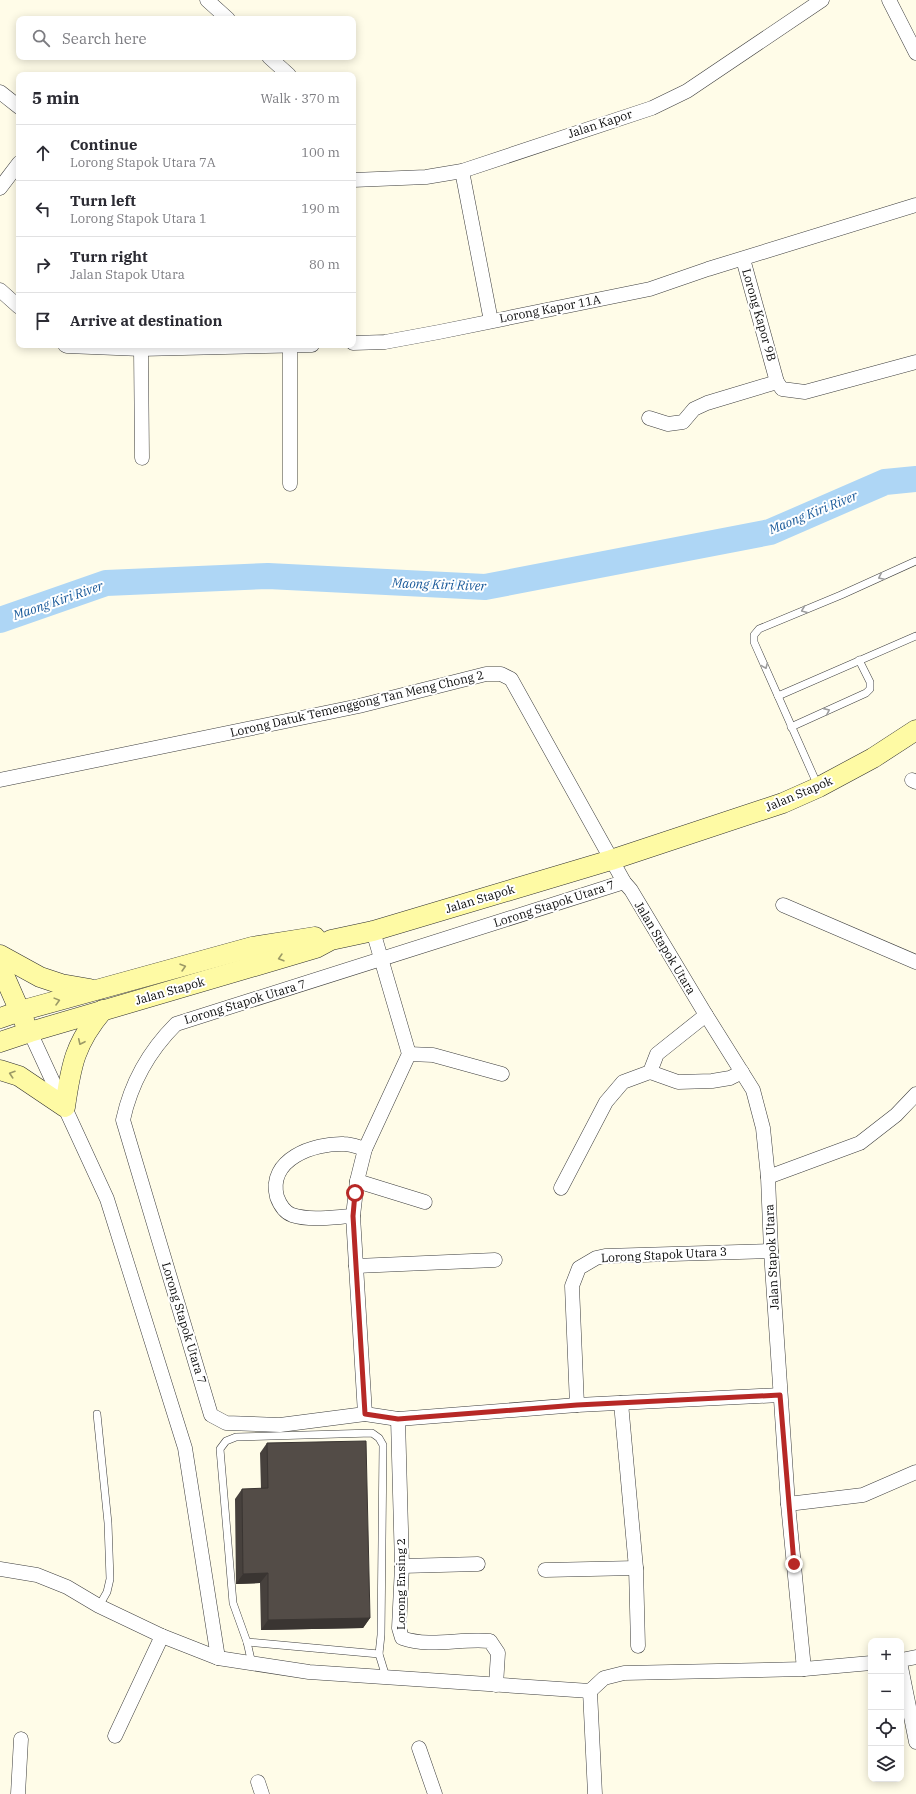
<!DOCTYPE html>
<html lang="en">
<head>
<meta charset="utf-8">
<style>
	body { margin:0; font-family:"IBM Plex Serif",serif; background:#f2f2f3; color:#2b2b33 }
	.controls { position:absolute; right:12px; bottom:12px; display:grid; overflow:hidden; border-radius:8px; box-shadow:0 2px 10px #0003 }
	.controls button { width:36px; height:36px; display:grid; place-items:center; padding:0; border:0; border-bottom:1px solid #e1e1e2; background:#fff; color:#2b2b33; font:20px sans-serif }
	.stop { position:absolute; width:12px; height:12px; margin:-9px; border:3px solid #b72826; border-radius:50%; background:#fff }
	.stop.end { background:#b72826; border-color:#fff; box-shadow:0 1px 4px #0008 }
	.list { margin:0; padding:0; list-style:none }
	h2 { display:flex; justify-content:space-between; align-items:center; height:52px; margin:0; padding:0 16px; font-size:17px }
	h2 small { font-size:13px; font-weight:400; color:#7c7c81 }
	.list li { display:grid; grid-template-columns:26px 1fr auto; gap:12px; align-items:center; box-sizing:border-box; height:56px; padding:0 16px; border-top:1px solid #e1e1e2 }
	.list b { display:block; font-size:15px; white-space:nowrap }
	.list p { margin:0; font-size:13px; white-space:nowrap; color:#7c7c81 }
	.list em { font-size:13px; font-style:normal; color:#7c7c81 }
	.icon { flex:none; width:22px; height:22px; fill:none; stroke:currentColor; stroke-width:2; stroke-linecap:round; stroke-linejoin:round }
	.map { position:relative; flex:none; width:916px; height:1794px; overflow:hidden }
	.search { position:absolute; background:#fff; box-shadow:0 2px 10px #0003; left:16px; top:16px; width:340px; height:44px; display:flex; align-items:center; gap:10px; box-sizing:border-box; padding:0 14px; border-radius:8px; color:#7c7c81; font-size:15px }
	.panel { position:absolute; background:#fff; box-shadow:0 2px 10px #0003; left:16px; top:72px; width:340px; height:276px; border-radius:8px }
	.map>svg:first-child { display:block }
</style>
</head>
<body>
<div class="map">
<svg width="916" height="1794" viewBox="0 0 916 1794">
	<rect width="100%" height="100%" fill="#fffce8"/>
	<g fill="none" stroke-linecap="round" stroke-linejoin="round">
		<polyline stroke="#aed6f5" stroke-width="26" points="0,620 106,583 268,576 485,587 770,532 885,482 916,479"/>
		<g stroke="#3d3d3d" stroke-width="8">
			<g id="service">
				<polyline points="778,696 916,636"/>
				<polyline points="791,727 866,693 870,689 870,682 859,660"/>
				<polyline points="818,786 754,642 754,635 759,629 841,595 916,561"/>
				<polyline points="97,1414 108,1523 110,1579 107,1592 99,1606"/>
				<polyline points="247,1642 379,1654"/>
				<polyline points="252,1664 247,1642 233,1603 220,1449 226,1441 236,1437 372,1433 379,1438 383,1445 381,1635 379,1654 386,1677"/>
			</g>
		</g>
		<g stroke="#3d3d3d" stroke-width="15">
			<g id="minor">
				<polyline points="207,0 228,19"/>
				<polyline points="889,0 916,53"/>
				<polyline points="269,57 289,75"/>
				<polyline points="0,92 19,107"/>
				<polyline points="462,171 491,321"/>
				<polyline points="353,180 426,177 462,171 652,108 687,91 822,0"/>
				<polyline points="0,188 19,163"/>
				<polyline points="743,259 777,382 782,389 805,392 916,362"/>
				<polyline points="0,290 19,307"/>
				<polyline points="353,343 385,342 439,332 650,289 708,269 916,205"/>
				<polyline points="65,345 67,346 141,349 312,345"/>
				<polyline points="290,346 290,484"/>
				<polyline points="141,349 142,458"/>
				<polyline points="649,418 668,424 683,422 694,409 707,403 777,382"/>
				<polyline points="0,780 359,706 486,674 501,674 511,679 624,882 631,890 706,1015 753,1090 763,1128 768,1177 771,1251 788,1504 804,1669"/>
				<polyline points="912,780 916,782"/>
				<path d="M624 882 176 1024C150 1050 131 1083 123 1120L211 1415 226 1423 280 1425 365 1414 398 1419 577 1405 780 1395"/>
				<polyline points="783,905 916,962"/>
				<polyline points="30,1032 107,1199 185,1448 218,1658"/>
				<polyline points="409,1054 433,1055 502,1074"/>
				<polyline points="650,1072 678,1082 712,1081 730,1078 742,1072"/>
				<polyline points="768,1177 860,1143 896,1115 916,1094"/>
				<polyline points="357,1181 425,1202"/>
				<polyline points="561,1188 606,1102 623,1082 650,1072 657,1054 706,1015"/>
				<path d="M353 1216C334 1217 311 1221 292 1215 284 1212 280 1205 277 1197 267 1159 314 1143 344 1144 351 1144 358 1147 365 1149"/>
				<polyline points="356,1266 495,1260"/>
				<polyline points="621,1403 636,1568 638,1646"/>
				<polyline points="577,1405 572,1286 579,1268 596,1258 605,1256 771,1251"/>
				<polyline points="365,1414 353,1216 357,1181 365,1149 409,1054 373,931"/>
				<path d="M398 1419 402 1566 399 1628 402 1638C431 1648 460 1638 490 1641L498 1653 496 1685"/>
				<polyline points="788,1504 863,1495 916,1472"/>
				<polyline points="402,1566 478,1564"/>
				<polyline points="0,1569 37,1575 67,1587 99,1606 162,1636 218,1658 309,1672 590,1691 604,1678 624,1673 804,1669 871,1663"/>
				<polyline points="545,1570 636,1568"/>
				<polyline points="901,1660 916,1657"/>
				<polyline points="901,1667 916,1742"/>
				<polyline points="590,1691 595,1794"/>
				<polyline points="115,1736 162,1636"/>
				<polyline points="419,1748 435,1794"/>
				<polyline points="258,1782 262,1794"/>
				<polyline points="18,1794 21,1739"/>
			</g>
		</g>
		<g stroke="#2c2c2c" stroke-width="21">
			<g id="secondary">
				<polyline points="0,955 40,977 61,984 90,989"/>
				<polyline points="0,966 25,1023"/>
				<polyline points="0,1018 20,1011 252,947 315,937"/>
				<polyline points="0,1042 30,1032 316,948 331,940 373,931 611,860 783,803 819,787 873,758 916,730"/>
				<path d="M0 1070 19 1076 65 1107C71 1065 75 1043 103 1010"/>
			</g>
		</g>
		<use href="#service" stroke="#fff" stroke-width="7"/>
		<use href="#minor" stroke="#fff" stroke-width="14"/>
		<use href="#secondary" stroke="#fefaa4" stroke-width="20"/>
	</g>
	<polygon fill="#47413d" points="267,1443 370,1618 363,1628 261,1630 260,1583 236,1584 235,1499 242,1489 261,1489 260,1453"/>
	<g fill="#3a3532">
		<polygon points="268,1573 260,1583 236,1584 243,1574"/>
		<polygon points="370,1618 363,1628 261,1630 268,1620"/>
	</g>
	<polygon fill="#534c47" stroke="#3a3532" points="366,1441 370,1618 268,1620 268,1573 243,1574 242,1489 268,1488 267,1443"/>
	<defs><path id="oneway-chevron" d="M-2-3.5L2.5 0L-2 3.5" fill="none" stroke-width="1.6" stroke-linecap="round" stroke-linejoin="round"/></defs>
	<g stroke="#9d9d9d">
		<use href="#oneway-chevron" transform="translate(881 577) rotate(155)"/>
		<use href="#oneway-chevron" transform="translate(804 610) rotate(158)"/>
		<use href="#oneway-chevron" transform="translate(765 666) rotate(67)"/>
		<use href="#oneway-chevron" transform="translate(827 711) rotate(-24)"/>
	</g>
	<g stroke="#9c9a66">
		<use href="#oneway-chevron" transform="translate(281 958) rotate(164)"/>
		<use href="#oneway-chevron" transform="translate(183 967) rotate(-16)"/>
		<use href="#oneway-chevron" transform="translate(57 1001) rotate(-15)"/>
		<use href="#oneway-chevron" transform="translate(81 1042) rotate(115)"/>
		<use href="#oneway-chevron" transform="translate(12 1074) rotate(-162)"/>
	</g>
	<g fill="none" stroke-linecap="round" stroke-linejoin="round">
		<polyline stroke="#b72826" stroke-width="5" points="355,1193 353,1216 365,1414 398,1419 577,1405 780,1395 794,1564"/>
	</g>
	<g text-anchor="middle" stroke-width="4" stroke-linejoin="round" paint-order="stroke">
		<g font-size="12" fill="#0a0a0a" stroke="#fff">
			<text transform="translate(600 124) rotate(-18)" y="4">Jalan Kapor</text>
			<text transform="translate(550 309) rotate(-11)" y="4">Lorong Kapor 11A</text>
			<text transform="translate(759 315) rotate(74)" y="4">Lorong Kapor 9B</text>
			<text transform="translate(357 704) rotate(-13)" y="4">Lorong Datuk Temenggong Tan Meng Chong 2</text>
			<text transform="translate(799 794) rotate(-23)" y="4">Jalan Stapok</text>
			<text transform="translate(480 899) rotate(-17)" y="4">Jalan Stapok</text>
			<text transform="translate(554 904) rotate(-18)" y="4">Lorong Stapok Utara 7</text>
			<text transform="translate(665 948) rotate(59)" y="4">Jalan Stapok Utara</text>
			<text transform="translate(170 991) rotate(-16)" y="4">Jalan Stapok</text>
			<text transform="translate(245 1002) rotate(-17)" y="4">Lorong Stapok Utara 7</text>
			<text transform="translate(664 1255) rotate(-3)" y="4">Lorong Stapok Utara 3</text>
			<text transform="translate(772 1257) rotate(-93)" y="4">Jalan Stapok Utara</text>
			<text transform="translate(184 1323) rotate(73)" y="4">Lorong Stapok Utara 7</text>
			<text transform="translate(401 1584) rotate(-90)" y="4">Lorong Ensing 2</text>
		</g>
		<g font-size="13" font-style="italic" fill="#175899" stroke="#fff">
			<text transform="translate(813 512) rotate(-22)" y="5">Maong Kiri River</text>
			<text transform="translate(439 584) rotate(2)" y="5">Maong Kiri River</text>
			<text transform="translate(58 600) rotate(-19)" y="5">Maong Kiri River</text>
		</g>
	</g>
</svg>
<div class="controls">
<button>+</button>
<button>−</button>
<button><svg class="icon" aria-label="locate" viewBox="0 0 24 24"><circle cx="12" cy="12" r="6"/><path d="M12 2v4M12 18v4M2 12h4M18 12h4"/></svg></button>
<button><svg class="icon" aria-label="layers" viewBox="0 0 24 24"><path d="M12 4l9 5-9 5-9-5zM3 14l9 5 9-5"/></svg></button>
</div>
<div class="stop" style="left:355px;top:1193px"></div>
<div class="stop end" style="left:794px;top:1564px"></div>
<div class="search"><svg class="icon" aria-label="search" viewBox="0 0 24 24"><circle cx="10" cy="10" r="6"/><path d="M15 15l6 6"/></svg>Search here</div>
<section class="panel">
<h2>5 min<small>Walk · 370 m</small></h2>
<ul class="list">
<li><svg class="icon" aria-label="ahead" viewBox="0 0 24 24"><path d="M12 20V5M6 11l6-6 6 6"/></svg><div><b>Continue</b><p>Lorong Stapok Utara 7A</p></div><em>100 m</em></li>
<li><svg class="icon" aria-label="left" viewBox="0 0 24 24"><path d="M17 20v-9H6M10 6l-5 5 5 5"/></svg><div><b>Turn left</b><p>Lorong Stapok Utara 1</p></div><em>190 m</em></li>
<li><svg class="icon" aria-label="right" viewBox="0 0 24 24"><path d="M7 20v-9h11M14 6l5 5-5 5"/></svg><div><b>Turn right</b><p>Jalan Stapok Utara</p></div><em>80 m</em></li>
<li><svg class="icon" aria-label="arrive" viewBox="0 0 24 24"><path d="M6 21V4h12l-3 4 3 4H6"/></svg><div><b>Arrive at destination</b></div></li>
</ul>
</section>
</div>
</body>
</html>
